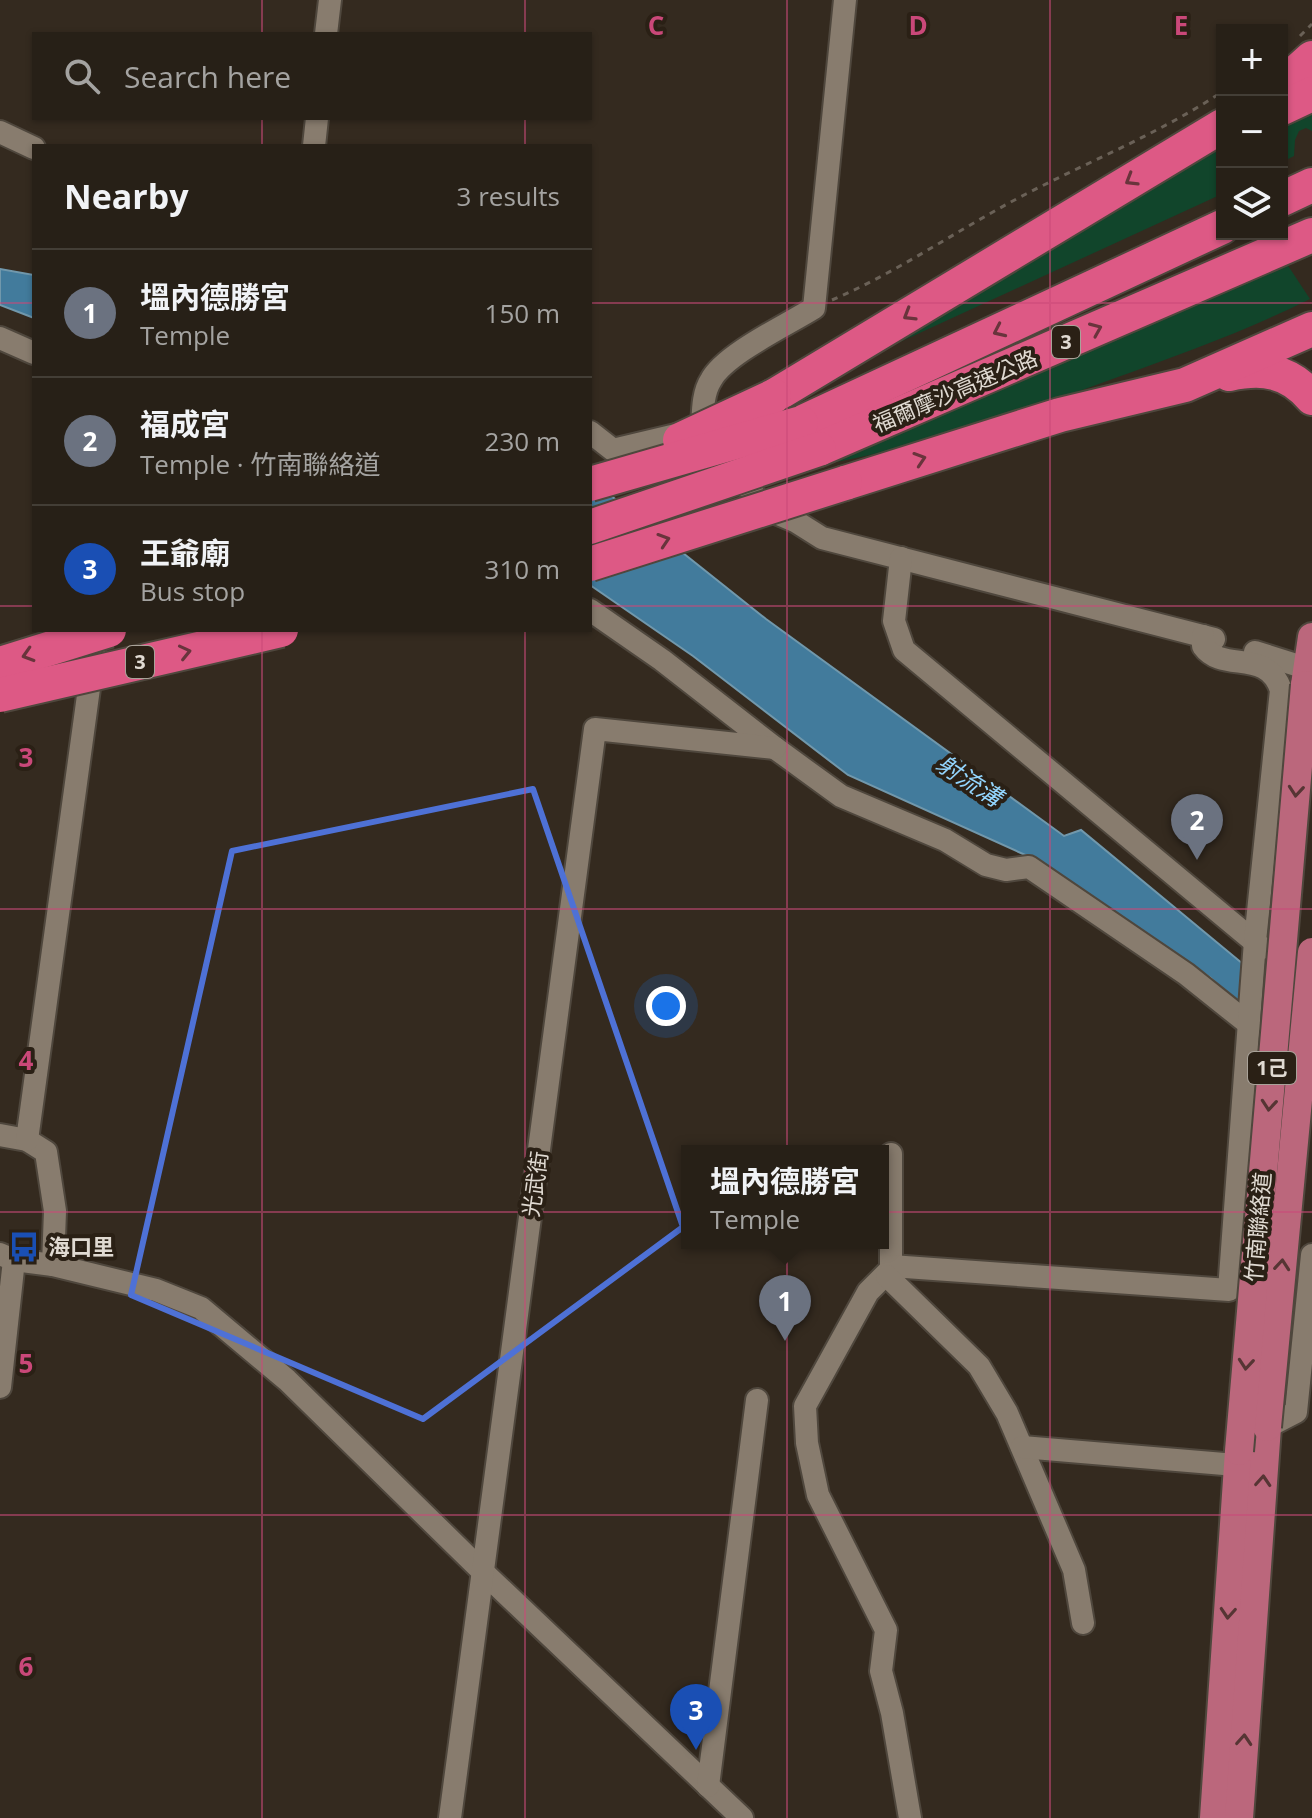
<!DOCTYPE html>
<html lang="en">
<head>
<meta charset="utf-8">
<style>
	body { margin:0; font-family:"Open Sans","Noto Sans TC",sans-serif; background:#2f2820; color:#f1f3f6 }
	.controls { position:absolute; right:24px; top:24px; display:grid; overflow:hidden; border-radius:0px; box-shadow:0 2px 6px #0004 }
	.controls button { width:72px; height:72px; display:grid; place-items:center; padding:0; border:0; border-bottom:2px solid #433e36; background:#272017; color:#f1f3f6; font:40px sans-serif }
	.you { position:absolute; left:666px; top:1006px; width:28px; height:28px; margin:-20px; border:6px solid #fff; border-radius:50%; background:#1a73e8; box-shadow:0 0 0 12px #1a73e833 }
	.badge { display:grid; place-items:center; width:52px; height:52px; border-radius:50%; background:#e4ae35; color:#fff; font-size:26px; font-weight:700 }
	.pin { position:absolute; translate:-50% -66px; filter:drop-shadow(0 2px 4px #0008) }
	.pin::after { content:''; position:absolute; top:42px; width:28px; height:24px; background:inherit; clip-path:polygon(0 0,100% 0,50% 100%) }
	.popup { position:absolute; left:681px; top:1145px; width:208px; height:104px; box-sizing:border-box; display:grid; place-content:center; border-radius:0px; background:#272017; filter:drop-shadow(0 2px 6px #0005); font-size:26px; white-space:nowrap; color:#a4a3a1 }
	.popup b { font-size:30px; color:#f1f3f6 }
	.popup::after { content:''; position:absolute; left:50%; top:100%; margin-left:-16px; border:16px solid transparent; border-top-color:#272017 }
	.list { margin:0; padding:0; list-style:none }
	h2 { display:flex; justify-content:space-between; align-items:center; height:104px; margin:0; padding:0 32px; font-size:34px }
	h2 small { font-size:26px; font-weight:400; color:#a4a3a1 }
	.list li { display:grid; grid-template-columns:52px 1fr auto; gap:24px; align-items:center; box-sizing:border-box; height:128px; padding:0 32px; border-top:2px solid #433e36 }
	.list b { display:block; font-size:30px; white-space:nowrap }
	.list p { margin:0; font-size:26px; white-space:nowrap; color:#a4a3a1 }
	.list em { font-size:26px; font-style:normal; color:#a4a3a1 }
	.icon { flex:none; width:44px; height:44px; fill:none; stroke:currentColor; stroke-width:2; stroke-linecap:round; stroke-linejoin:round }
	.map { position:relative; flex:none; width:1312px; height:1818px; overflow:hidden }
	.search { position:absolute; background:#272017; box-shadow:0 2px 6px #0004; left:32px; top:32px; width:560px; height:88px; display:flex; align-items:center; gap:20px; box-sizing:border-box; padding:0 28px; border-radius:0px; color:#a4a3a1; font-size:30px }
	.panel { position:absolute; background:#272017; box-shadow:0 2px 6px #0004; left:32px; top:144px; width:560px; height:488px; border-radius:0px }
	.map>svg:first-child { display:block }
</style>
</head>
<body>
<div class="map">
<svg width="1312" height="1818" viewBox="0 0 1312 1818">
	<rect width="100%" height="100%" fill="#342a1f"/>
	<g fill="#11452b">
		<polygon points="1312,102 1312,131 1306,128 1299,131 1295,140 1294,156 1282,162 1282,117"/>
		<polygon points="1222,146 1222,194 811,383 1182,165"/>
		<path d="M1285 261 1310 299C1248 330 1184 353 1118 377 1023 412 926 446 826 464Z"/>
	</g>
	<g fill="#427b9c" stroke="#7198ac" stroke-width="2">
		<polygon points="0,269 34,275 34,318 0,305"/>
		<polygon points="590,479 766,619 1064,836 1081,830 1312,1021 1312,1077 1211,978 1032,858 848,775 693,656 590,585"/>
	</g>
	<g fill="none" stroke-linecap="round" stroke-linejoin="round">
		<g stroke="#4f473d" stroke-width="26">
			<g id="minor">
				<polyline points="326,34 330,0"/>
				<polyline points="0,132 34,148"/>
				<polyline points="314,146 317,118"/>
				<polyline points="0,338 34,353"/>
				<path d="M702 429C703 414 702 394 711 380 725 354 787 325 814 308L845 0"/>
				<polyline points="590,432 613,450 693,431"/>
				<polyline points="733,468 764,508 795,521 822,538 1214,639"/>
				<polyline points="901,558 894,621 904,650 1262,948"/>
				<polyline points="590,610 662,660 775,748 841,796 945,840 986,865 1006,870 1029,867 1186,974 1250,1025"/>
				<polyline points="1255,652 1312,670"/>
				<polyline points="0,1135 27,1140 46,1152 55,1211 53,1265"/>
				<polyline points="27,1140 97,630"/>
				<polyline points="891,1154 891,1269 868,1292 805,1406 807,1443 818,1495 886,1630 881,1671 892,1713 910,1818"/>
				<polyline points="0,1254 14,1260 53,1265 156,1290 201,1308 287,1380 482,1571 742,1818"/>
				<path d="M891 1266 1229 1290 1255 941 1281 690C1267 647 1223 674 1203 646V636"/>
				<polyline points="887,1276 979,1366 1007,1413 1074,1570 1083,1623"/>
				<polyline points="0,1387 14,1260"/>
				<polyline points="1267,1427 1296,1412 1312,1255"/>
				<polyline points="1022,1447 1224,1464 1238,1468"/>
				<polyline points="708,1786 757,1400"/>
				<polyline points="450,1818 595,729 775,748"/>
			</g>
		</g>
		<g stroke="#4f473d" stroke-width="32">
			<g id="major">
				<polyline points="1305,685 1312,637"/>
				<polyline points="1214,1818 1239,1451"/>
				<polyline points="1239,1818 1267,1427"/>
			</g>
		</g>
		<g stroke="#4f473d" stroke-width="38">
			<g id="highway">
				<polyline points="1282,85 1312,58"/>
				<polyline points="1282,108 1312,94"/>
				<polyline points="1282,199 1312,185"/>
				<path d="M1229 374C1262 367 1289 370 1312 398"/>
				<polyline points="774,396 1222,126"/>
				<polyline points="801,423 1222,227"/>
				<polyline points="819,449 1312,235"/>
				<polyline points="845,483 1060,415 1185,385 1312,329"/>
			</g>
		</g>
		<g stroke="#6a6157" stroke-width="3" stroke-dasharray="6 6" stroke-linecap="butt">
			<polyline points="1300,36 1312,24"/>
			<path d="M832 300C900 271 960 228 1026 194 1092 160 1160 133 1222 92"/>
		</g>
		<use href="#minor" stroke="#887c6e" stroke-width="22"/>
		<use href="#major" stroke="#bb677c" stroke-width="28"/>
		<use href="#highway" stroke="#dd5985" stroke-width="34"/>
		<g stroke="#4f473d" stroke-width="32" stroke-linecap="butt">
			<g id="major-bridge">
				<polyline points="1267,1427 1312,952"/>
				<polyline points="1239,1451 1305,685"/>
			</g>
		</g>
		<g stroke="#4f473d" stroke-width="38" stroke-linecap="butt">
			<g id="highway-bridge">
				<polyline points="680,440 774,396"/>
				<polyline points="590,484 801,423"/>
				<polyline points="590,527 819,449"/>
				<polyline points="590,564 845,483"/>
				<polyline points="0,664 109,630"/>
				<polyline points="0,695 281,630"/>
			</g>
		</g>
		<use href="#major-bridge" stroke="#bb677c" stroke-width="28"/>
		<use href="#highway-bridge" stroke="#dd5985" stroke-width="34"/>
	</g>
	<defs><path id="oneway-chevron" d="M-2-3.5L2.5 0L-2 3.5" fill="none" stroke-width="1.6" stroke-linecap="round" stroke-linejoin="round" transform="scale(2)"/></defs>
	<g stroke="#69343c">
		<use href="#oneway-chevron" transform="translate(1131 180) rotate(149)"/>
		<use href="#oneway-chevron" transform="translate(909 315) rotate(149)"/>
		<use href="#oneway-chevron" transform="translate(1096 329) rotate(-23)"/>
		<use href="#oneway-chevron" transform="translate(999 331) rotate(155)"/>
		<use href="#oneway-chevron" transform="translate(920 459) rotate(-18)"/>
		<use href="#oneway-chevron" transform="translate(664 540) rotate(-18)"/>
		<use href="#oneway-chevron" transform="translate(185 652) rotate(-13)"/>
		<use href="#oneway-chevron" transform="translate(28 655) rotate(163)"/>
	</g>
	<g stroke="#563534">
		<use href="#oneway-chevron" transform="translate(1296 791) rotate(95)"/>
		<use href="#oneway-chevron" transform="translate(1269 1105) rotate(95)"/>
		<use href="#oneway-chevron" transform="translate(1282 1265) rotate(-85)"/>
		<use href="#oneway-chevron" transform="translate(1246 1364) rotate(95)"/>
		<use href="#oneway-chevron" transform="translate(1263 1481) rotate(-86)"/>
		<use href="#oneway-chevron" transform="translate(1228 1613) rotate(94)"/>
		<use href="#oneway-chevron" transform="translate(1244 1740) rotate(-86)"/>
	</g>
	<path fill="none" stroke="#4e71d6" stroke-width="6" stroke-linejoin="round" d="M533 789 683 1227 423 1419 131 1295 232 851Z"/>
	<path fill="none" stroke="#ca4879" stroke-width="2" stroke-opacity="0.55" d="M262 0V34M525 0V34M787 0V1818M1050 0V1818M262 118V146M525 118V146M0 303H34M590 303H1312M0 606H34M590 606H1312M262 630V1818M525 630V1818M0 909H1312M0 1212H1312M0 1515H1312"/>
	<defs>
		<g id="bus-bare" transform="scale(2.4)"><path d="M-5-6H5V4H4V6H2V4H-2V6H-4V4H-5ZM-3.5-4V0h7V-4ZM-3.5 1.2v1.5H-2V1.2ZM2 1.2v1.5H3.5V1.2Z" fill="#1a4fb4" stroke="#2a2015" stroke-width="2.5" paint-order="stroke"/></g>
	</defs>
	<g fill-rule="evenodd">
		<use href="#bus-bare" x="24" y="1247"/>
	</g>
	<g text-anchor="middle" stroke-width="8" stroke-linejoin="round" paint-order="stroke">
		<g fill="#2a2015" stroke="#a9a299" stroke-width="2">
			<rect x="1052" y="326" width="28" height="32" rx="6"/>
			<rect x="126" y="646" width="28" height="32" rx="6"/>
			<rect x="1248" y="1052" width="48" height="32" rx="6"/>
		</g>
		<g font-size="20" font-weight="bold" fill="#e0dad2">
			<text x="1066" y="349">3</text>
			<text x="140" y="669">3</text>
			<text x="1272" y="1075">1己</text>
		</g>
		<g font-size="22" fill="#e0dad2" stroke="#2a2015">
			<text transform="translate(955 391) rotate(-23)" y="8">福爾摩沙高速公路</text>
			<text transform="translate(535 1184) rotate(-82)" y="8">光武街</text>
			<text transform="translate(1258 1227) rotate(-85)" y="8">竹南聯絡道</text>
		</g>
		<g font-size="22" font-weight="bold" fill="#e0dad2" stroke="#2a2015" text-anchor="start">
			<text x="48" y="1255">海口里</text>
		</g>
		<g font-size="24" font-style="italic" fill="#93d5fd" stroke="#2a2015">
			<text transform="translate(969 781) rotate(33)" y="8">射流溝</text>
		</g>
	</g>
	<g font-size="26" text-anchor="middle" font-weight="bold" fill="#ca4879" stroke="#2a2015" stroke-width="8" stroke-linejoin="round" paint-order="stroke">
		<text x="656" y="35">C</text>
		<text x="918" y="35">D</text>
		<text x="1181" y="35">E</text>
		<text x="26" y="767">3</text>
		<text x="26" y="1070">4</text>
		<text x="26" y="1373">5</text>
		<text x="26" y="1676">6</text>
	</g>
</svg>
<div class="controls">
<button>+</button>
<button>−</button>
<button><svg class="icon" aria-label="layers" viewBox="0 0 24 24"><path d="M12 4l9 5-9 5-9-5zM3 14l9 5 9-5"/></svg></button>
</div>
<div class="you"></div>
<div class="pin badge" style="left:785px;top:1341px;background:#6b7280">1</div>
<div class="popup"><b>塭內德勝宮</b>Temple</div>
<div class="pin badge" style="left:1197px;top:860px;background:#6b7280">2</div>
<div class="pin badge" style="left:696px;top:1750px;background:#1a4fb4">3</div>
<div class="search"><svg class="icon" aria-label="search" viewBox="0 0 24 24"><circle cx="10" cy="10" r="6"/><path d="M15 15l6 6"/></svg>Search here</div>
<section class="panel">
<h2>Nearby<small>3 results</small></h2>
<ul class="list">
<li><span class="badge" style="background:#6b7280">1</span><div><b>塭內德勝宮</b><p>Temple</p></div><em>150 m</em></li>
<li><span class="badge" style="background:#6b7280">2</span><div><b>福成宮</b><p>Temple · 竹南聯絡道</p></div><em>230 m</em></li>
<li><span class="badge" style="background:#1a4fb4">3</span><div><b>王爺廟</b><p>Bus stop</p></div><em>310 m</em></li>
</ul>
</section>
</div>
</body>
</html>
